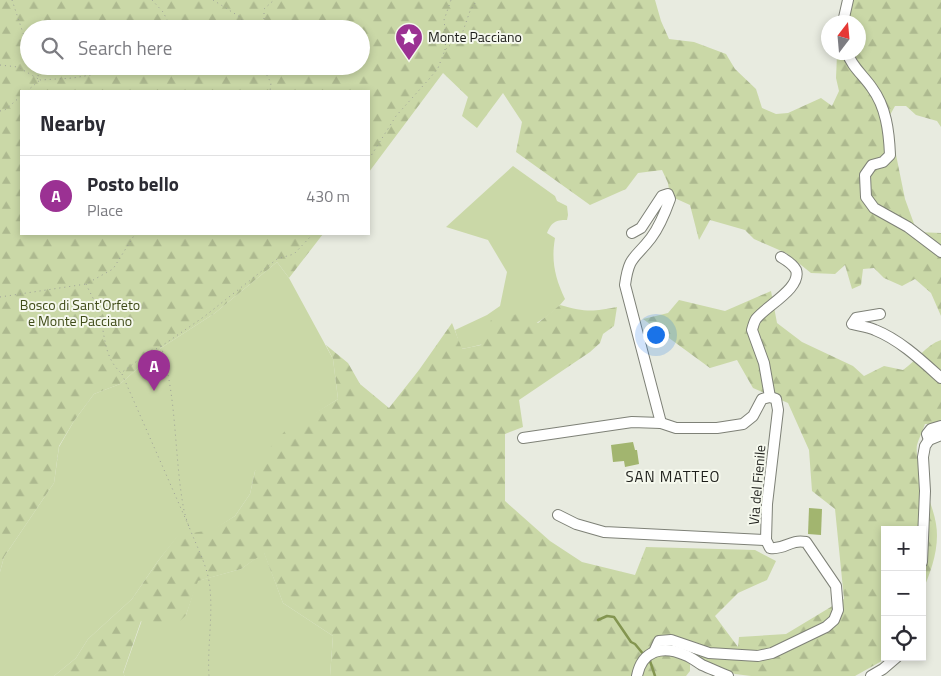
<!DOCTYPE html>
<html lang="en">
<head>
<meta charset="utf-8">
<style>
	body { margin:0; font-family:"Titillium Web",sans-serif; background:#f7f7f7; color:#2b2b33 }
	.controls { position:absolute; right:15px; bottom:15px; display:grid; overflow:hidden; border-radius:0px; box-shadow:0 2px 8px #0003 }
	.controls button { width:45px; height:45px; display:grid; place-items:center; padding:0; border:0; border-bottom:1px solid #e1e1e2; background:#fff; color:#2b2b33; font:25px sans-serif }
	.compass { position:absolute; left:821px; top:15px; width:45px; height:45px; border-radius:50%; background:#fff; box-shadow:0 2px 8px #0003; rotate:16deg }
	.you { position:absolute; left:655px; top:334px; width:18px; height:18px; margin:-12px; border:4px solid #fff; border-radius:50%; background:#1a73e8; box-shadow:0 0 0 8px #1a73e833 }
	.badge { display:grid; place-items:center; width:32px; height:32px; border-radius:50%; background:#9b3193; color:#fff; font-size:16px; font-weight:700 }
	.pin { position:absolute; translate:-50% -41px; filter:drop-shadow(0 1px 2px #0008) }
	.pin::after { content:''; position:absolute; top:26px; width:18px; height:15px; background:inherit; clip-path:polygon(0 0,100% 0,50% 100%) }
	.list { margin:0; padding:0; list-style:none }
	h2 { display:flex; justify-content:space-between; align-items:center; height:65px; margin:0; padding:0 20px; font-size:21px }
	h2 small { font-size:16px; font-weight:400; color:#7c7c81 }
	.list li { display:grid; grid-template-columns:32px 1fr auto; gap:15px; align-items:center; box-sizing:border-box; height:80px; padding:0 20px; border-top:1px solid #e1e1e2 }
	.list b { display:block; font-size:19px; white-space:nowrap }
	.list p { margin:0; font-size:16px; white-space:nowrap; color:#7c7c81 }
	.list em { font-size:16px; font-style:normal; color:#7c7c81 }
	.icon { flex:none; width:28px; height:28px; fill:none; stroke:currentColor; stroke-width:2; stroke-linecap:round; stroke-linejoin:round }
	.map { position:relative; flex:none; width:941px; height:676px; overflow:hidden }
	.search { position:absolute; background:#fff; box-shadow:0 2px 8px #0003; left:20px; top:20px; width:350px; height:55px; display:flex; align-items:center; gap:12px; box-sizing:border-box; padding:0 18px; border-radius:28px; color:#7c7c81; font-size:19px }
	.panel { position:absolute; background:#fff; box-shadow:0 2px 8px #0003; left:20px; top:90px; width:350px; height:145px; border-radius:0px }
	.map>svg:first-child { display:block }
</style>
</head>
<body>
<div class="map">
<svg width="941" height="676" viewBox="0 0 941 676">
	<defs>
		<pattern id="forest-firs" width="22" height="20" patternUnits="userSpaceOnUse" patternTransform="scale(1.25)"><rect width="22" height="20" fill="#cad8a7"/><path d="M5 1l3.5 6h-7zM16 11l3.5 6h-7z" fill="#adb98f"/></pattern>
	</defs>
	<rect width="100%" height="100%" fill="#e8ebe0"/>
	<g fill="#cad8a7">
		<path d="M513 166 555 196 557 201 567 206 568 215 567 220C555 220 552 222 547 233L555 238C551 261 555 278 565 299 544 327 495 343 461 349L455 330 487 315 500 306 507 272 488 240 446 227Z"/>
		<polygon points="277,262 289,278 333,359 338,399 316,413 255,471 250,494 235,516 212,531 178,536 158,561 132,599 88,639 76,658 54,676 0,676 0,572 4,557 54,483 59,447 74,421 94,394 120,384 161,348 215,313"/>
		<polygon points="264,552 283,603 333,636 330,676 125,676 123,674 142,620 186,615 197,581 241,569"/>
	</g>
	<g fill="url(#forest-firs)" fill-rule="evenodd">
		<path d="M0 0H655L661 21 669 39 694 42 726 54 735 69 756 89 762 108 776 114 788 113 821 98 832 106 839 91 836 78 837 55 839 53 858 52V22H849L851 0H941V127L937 121 916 115 906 106H895L890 115 893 140 905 199 917 232 941 233V316L931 293 915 279 902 286 884 278 874 268 863 269 861 285 852 289 845 265 835 274 811 273 786 253 754 239 745 230 710 220 699 240 690 205 670 196 668 183 662 170 638 173 626 189 590 205 516 152 522 122 503 93 477 128 462 116 468 97 443 73 369 172V91H21V234H323L289 278 277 262 215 313 161 348 120 384 94 394 74 421 59 446 54 483 4 557 0 572ZM29 29H361V66H29Z"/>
		<path d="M771 291 777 323 802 342 853 366 864 376 884 366 903 370C916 361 926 345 941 340V432L934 424H925C923 430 919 438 917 445 914 463 933 504 936 524 940 547 931 572 922 592V530H885V657H889L855 676H751L735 674 690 654V671L686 676H330L333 636 283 603 264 553 241 569 198 581 186 615 176 625 154 630 141 621 123 673 125 676H54L76 658 88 639 132 599 158 561 178 535 212 530 235 516 250 494 255 471 267 451 285 431 338 399 333 359 326 345 348 363 360 384 389 408 419 370 452 323 462 349 481 345 491 320 521 313 538 323 560 305C585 312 592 312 617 307L614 326 603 334 600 343 590 352 519 400 523 427 505 434V501L550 541 582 562 631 574 635 575 646 547 755 550 776 561 767 580 738 593 715 616 738 647 739 637 786 634 844 599 835 509 812 491 809 450 788 403 753 388 737 360 710 368 643 319 668 313 679 300 725 311Z"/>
	</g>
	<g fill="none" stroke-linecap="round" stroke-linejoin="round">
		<g stroke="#839550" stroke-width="2.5">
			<polyline points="598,620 607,616 614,617 631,642 635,644 644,655"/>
			<polyline points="650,661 655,676"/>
		</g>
	</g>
	<g fill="#a2b56f">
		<polygon points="633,442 635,450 637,450 639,464 625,467 624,461 613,462 611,445"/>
		<polygon points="809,508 822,509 821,535 808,534"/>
	</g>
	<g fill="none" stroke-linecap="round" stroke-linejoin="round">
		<g stroke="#7e8177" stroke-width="12">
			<g id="minor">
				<polyline points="843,22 848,0"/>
				<path d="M847 52C851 66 864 76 872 88 886 107 889 131 890 155L883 162 872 165 865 175 866 197 874 208 908 227 941 252"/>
				<path d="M632 233 641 228 662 196 668 194 670 199C665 213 660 226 651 238 635 259 629 255 625 285L661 423"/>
				<path d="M880 314 856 318 852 324C860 326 868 327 875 330 900 340 921 360 941 378"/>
				<path d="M770 397 764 363 752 330C753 326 754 322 756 319 766 306 802 288 796 270 793 264 786 260 781 257"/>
				<path d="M523 438 632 422 661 423 676 428H717L743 424 753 416 762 399 770 397 776 399 778 410 767 504 766 540 770 548C786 550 789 539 806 542L836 586 838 610 834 620 826 627 772 653 758 656 709 653 671 640 659 641 654 652"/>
				<polyline points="929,440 927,434 931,429 941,426"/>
				<polyline points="558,515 576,524 604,532 766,540"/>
				<polyline points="922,562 925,491 923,457 925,446 929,440 941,435"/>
				<path d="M637 676C642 650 663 645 685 655 691 657 697 662 702 665 711 669 719 672 728 676"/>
				<polyline points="871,676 883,669 897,657"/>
			</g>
		</g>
		<g stroke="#9da097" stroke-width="1" stroke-dasharray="1 4" stroke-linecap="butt">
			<polyline points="12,0 29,51"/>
			<polyline points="152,0 163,12 172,29"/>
			<polyline points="213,0 240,17 248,29"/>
			<polyline points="264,29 264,9 274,0"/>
			<polyline points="445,50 446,38 444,20 451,0"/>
			<polyline points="0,65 18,67 40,80 27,91"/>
			<polyline points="34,66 40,80 73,78 131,68 166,74 178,66"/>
			<polyline points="262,66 271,83 270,91"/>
			<polyline points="0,111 5,110 21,96"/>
			<polyline points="369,159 396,116 430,78 438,68 445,50 462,34 470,11 477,0"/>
			<path d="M86 284C90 293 95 301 98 309 106 333 102 355 121 373L153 349H156L166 343 205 316 277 259 294 254 313 234"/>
			<polyline points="0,297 86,284 113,269 135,234"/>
			<path d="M161 346C177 398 174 452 183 505 187 531 204 554 209 581 214 612 207 645 209 676"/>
			<polyline points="122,374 190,529"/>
		</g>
		<use href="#minor" stroke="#fff" stroke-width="10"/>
	</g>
	<defs>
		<g id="sight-pin" transform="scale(1.4375)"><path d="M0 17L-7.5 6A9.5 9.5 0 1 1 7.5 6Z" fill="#9b3193" stroke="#f5f8ed"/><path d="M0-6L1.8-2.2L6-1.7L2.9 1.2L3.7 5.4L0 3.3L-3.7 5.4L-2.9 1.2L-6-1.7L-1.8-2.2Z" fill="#fff"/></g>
	</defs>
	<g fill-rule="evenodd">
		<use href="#sight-pin" x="409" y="37"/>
	</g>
	<g text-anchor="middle" stroke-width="4" stroke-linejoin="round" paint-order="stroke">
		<g font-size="14" fill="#1d1e1a" stroke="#f5f8ed" text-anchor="start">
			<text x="428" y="42">Monte Pacciano</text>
		</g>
		<g font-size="14" fill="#404c19" stroke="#f5f8ed">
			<text x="80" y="310">Bosco di Sant'Orfeto<tspan x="80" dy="16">e Monte Pacciano</tspan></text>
		</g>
		<g font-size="14" fill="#1d1e1a" stroke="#f5f8ed">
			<text transform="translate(757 485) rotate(-85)" y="5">Via del Fienile</text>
		</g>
		<g font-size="15" letter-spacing="1" fill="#1d1e1a" stroke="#f5f8ed">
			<text x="673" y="482">SAN MATTEO</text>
		</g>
	</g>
</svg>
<div class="controls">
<button>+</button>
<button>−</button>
<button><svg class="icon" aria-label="locate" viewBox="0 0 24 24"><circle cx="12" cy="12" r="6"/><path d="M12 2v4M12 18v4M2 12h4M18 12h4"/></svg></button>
</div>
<svg class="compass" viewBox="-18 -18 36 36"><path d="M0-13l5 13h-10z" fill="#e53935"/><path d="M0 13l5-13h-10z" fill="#7c7c81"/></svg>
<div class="you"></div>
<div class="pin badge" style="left:154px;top:391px">A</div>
<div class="search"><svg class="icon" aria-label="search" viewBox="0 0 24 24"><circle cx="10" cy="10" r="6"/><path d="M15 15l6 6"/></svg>Search here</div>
<section class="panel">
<h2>Nearby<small></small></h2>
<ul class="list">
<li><span class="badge">A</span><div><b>Posto bello</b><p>Place</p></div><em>430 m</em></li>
</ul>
</section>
</div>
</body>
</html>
